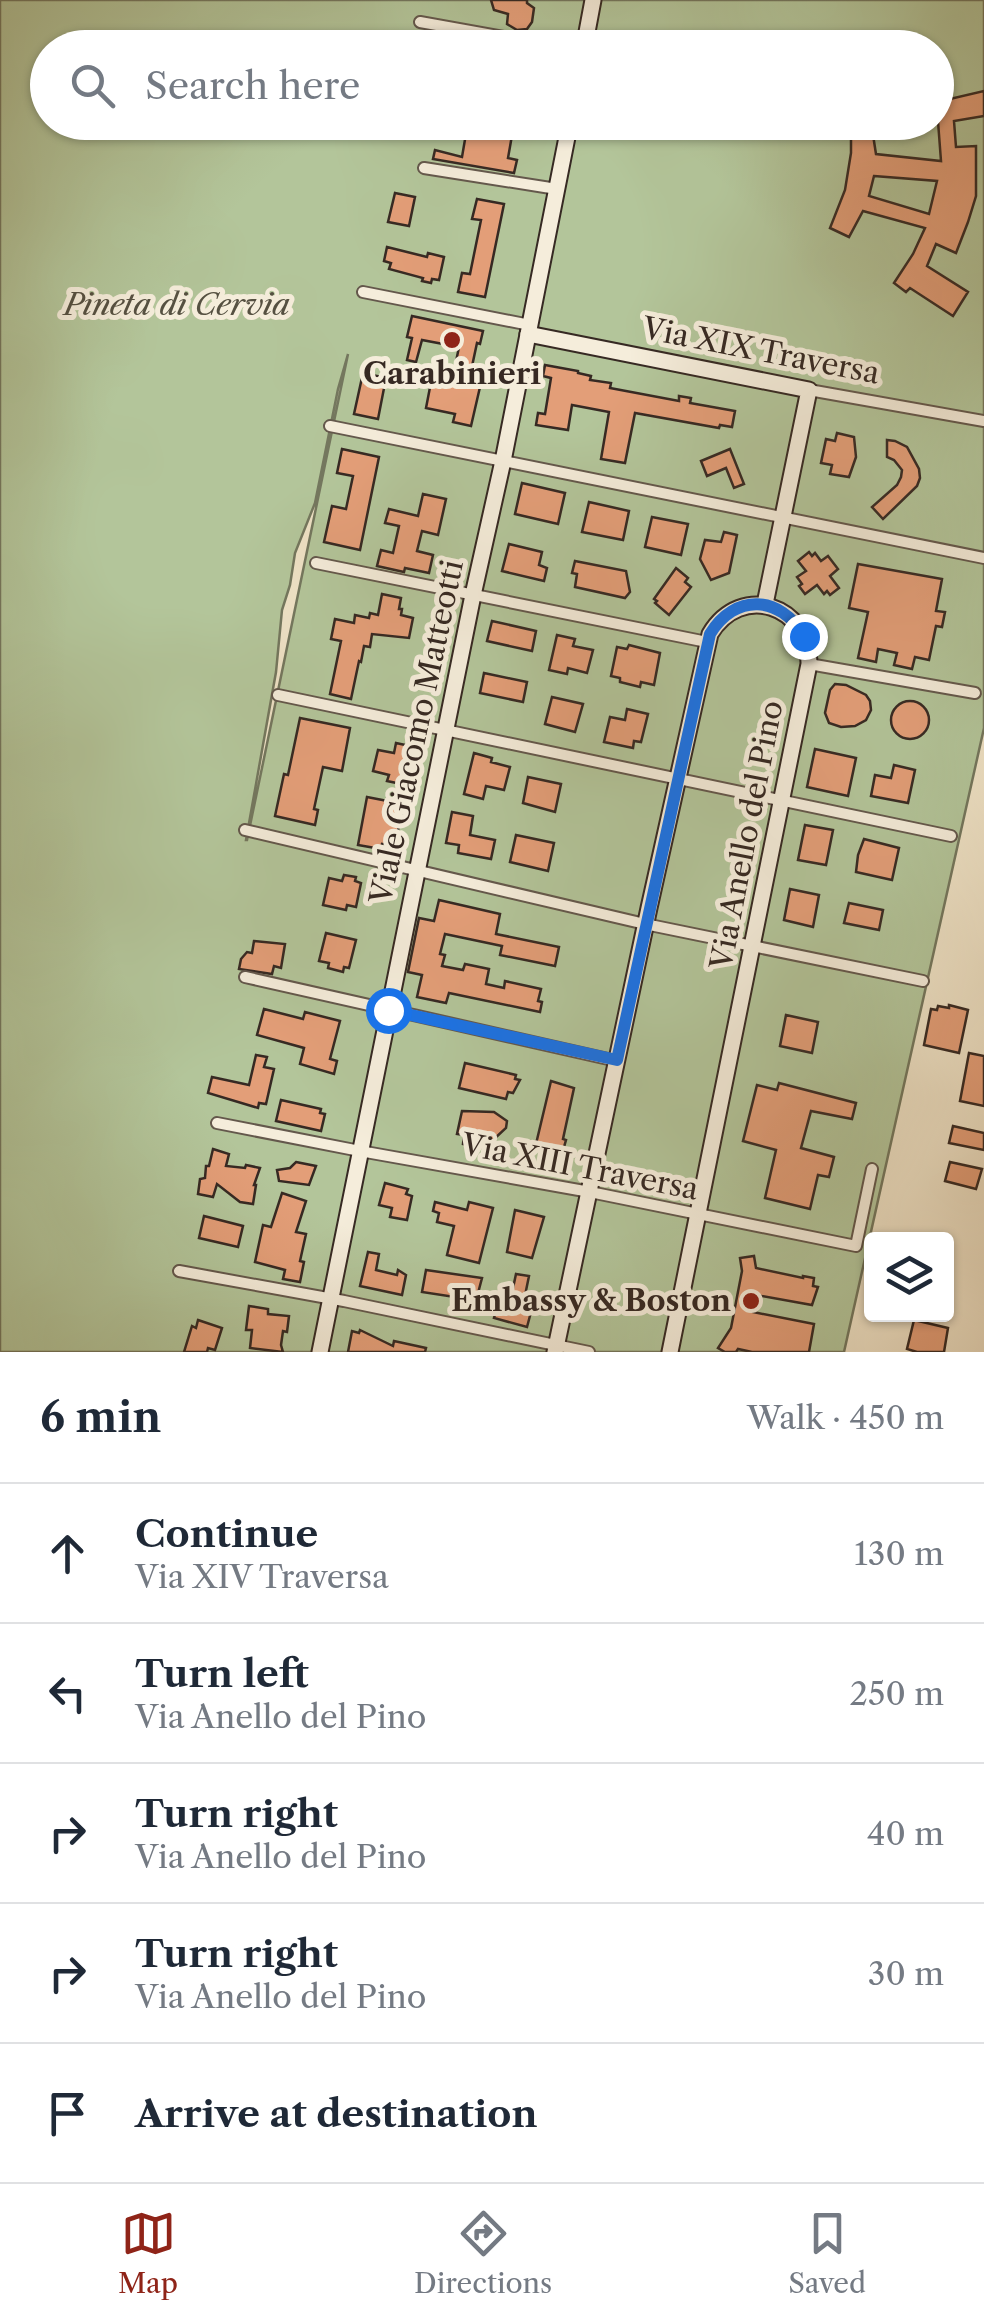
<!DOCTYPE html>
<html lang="en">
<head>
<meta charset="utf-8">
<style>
	body { margin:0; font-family:"Libre Caslon Text",serif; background:#f6f6f7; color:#1f2937 }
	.controls { position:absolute; right:30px; bottom:30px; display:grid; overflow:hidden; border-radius:10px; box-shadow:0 2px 8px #0004 }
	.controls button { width:90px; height:90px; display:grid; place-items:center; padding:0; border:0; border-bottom:2px solid #e0e1e3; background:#fff; color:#1f2937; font:50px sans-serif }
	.stop { position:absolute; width:30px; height:30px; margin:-22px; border:8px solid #1a73e8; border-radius:50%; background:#fff }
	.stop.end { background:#1a73e8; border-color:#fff; box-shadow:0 2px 10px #0008 }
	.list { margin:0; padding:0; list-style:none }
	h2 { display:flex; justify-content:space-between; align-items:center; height:130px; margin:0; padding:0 40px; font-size:42px }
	h2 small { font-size:32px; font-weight:400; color:#747a83 }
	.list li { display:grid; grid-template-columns:65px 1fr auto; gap:30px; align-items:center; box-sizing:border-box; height:140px; padding:0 40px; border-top:2px solid #e0e1e3 }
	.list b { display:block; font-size:38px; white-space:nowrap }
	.list p { margin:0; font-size:32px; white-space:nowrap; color:#747a83 }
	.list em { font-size:32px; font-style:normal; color:#747a83 }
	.icon { flex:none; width:55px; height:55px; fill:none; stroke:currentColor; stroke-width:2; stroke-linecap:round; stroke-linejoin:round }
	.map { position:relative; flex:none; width:984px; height:1352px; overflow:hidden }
	.search { position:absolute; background:#fff; box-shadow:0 2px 8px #0004; left:30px; right:30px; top:30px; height:110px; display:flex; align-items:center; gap:25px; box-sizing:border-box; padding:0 35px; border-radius:55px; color:#747a83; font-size:38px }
	.sheet { height:830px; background:#fff }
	nav { display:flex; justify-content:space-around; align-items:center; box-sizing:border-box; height:140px; border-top:2px solid #e0e1e3; background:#fff; font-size:28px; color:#747a83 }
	nav a { display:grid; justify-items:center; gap:5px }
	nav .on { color:#8f2418 }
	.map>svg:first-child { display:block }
</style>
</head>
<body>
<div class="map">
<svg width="984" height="1352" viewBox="0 0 984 1352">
	<rect width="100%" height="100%" fill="#efe3c7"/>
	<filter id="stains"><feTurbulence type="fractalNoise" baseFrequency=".002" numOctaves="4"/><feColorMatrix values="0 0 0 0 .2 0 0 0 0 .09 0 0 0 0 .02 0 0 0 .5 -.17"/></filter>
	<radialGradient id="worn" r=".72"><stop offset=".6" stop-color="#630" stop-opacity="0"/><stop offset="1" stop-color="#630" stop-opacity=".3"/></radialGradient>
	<path fill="#b3c59a" stroke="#74775e" stroke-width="2.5" fill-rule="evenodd" d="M0 0H984V728L844 1352H0ZM48 48H936V122H48ZM348 354 247 840H246L276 672 282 610 290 585 295 553 315 503 338 389Z"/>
	<g fill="#e39e78" stroke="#362923" stroke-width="2.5" fill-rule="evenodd">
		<polygon points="491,0 527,0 527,3 534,8 532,22 527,29 517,30 507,24 508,14 494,10"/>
		<path d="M984 91V116L954 121 956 147 976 146V196L968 222 956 253 936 244 927 266 968 292 953 316 910 288 906 292 894 283 913 254 925 228 863 211 849 237 830 228 845 190 851 153V125L871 122 876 154 941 161 936 95 949 92 950 99ZM874 176 937 181 929 214 869 196Z"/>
		<polygon points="468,122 514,124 508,158 517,160 514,173 433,159 435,150 462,157"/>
		<polygon points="395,193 415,197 409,226 388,222"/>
		<polygon points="477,199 504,204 485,297 458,292 462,273 470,274 481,220 472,219"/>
		<polygon points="387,247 427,257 428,253 444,257 439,280 432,279 431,283 422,281 423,278 389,269 391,263 384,261"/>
		<polygon points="412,316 483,331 480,344 477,343 468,385 480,387 471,426 453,422 455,414 426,408 432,377 452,381 459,347 422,340 416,362 407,360 412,338 407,337"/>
		<polygon points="545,365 578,371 578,373 591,376 590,380 611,383 610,388 679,401 679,396 691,398 690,403 735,411 732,427 720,425 719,428 635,413 625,463 601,459 609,412 572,405 568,430 536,425 538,413 545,414 551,378 543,376"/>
		<polygon points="363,373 386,378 378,419 354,414"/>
		<polygon points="837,433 854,437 856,457 849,477 830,474 832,465 821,463 826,439 835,441"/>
		<polygon points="887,440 895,441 907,447 919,469 920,478 917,486 883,519 872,507 897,485 901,477 902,470 894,460 887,457"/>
		<polygon points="342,449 379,457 360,550 324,542 332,506 346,509 353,476 337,473"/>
		<polygon points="730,449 744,484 734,488 726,468 707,476 701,461"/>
		<polygon points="522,483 565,493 558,524 515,514"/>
		<polygon points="423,494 446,499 438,535 422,531 417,551 433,555 429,573 405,568 404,572 377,566 381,550 393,553 399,526 385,523 389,509 418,516"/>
		<polygon points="589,502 629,511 623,540 582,532"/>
		<polygon points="652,517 688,524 681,555 645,547"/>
		<polygon points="724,532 737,535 729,573 711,580 700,559 705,540 721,542"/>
		<polygon points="509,544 542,552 539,565 547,568 544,581 502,571"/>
		<polygon points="809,552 812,556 815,553 821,561 828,556 838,569 830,576 839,588 830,595 827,591 824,594 817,585 805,594 799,586 802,584 797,577 806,571 798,561"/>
		<polygon points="575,561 626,571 630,592 625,598 575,587 577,574 572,573"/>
		<polygon points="858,564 942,579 936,611 945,612 942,627 936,626 929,660 915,657 912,669 894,665 897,653 878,649 876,662 858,658 868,612 849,608"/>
		<polygon points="676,568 688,578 685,582 691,587 669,615 655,603 657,601 654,599"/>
		<polygon points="382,594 401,598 399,609 402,609 401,615 413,618 409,638 372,634 370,647 364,646 361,662 359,661 351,699 330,694 341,641 331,639 335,619 354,623 355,615 369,618 370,613 378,615"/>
		<polygon points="492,621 536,631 532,651 487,641"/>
		<polygon points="557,635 575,639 573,646 593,650 587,673 568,668 567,674 549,670"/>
		<polygon points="629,645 660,653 654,685 641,682 640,687 620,682 620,678 611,676 617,647 627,649"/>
		<polygon points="484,673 527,682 523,702 480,693"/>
		<polygon points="835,684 846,685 866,695 870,701 871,710 866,720 855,726 841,727 829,723 825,713 830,690"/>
		<polygon points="552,697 583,704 575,732 545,724"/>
		<circle cx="910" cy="720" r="19"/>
		<polygon points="627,709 648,714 641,742 634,741 633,748 604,742 610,717 625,720"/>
		<polygon points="300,718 350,728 342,771 323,767 314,809 318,810 315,825 275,816 284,774 288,775"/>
		<polygon points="396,743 419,748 411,786 387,781 389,775 373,771 378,750 394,753"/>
		<polygon points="815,749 856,758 848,796 807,787"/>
		<polygon points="474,753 492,758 491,762 510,767 504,790 486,786 483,799 464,794"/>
		<polygon points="894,765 915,770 908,803 871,796 875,775 891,778"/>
		<polygon points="528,777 561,784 555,812 523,803"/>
		<polygon points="367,797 403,804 395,846 382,844 381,849 358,845"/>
		<polygon points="452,812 473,816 470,835 495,840 491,859 458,853 459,845 446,843"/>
		<polygon points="805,825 833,830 826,865 798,860"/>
		<polygon points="516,835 554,843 548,871 510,862"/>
		<polygon points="864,839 899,848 892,880 856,872 858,855"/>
		<polygon points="344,875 356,877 355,881 361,883 356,907 347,905 346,910 323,905 329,878 342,881"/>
		<polygon points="790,889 819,895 813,927 784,920"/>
		<polygon points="439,900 500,914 496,934 559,947 555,966 500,955 502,946 445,934 440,954 445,955 442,966 463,970 465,964 489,969 486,984 504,988 505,981 541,989 538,1001 542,1002 540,1012 449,993 446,1003 417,997 422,975 408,972 419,918 434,921"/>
		<polygon points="849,903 883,910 879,930 844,923"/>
		<polygon points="326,933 356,940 349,968 344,967 343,972 328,968 329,963 319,961"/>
		<polygon points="254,941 285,944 281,968 274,966 272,974 239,969 241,959 247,952 252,953"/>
		<polygon points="949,1005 968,1010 959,1053 924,1045 931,1009 937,1010 938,1006 949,1008"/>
		<polygon points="264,1009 303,1019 305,1012 340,1021 330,1059 337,1061 334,1074 300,1064 304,1048 257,1035"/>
		<polygon points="786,1015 818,1022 812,1053 780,1046"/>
		<polygon points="969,1053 984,1056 984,1106 960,1101"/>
		<polygon points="256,1055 267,1057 264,1067 274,1069 266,1104 259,1103 258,1108 208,1093 212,1077 249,1085"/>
		<polygon points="465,1063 516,1075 515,1079 520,1080 513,1093 508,1092 506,1099 459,1088"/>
		<polygon points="551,1081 574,1088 563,1139 566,1140 562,1154 559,1153 558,1157 546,1154 548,1148 536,1144"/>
		<polygon points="779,1083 856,1103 852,1119 811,1111 801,1148 834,1157 829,1177 818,1175 810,1209 765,1198 776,1150 743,1141 757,1085 777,1090"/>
		<polygon points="281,1100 321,1109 320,1113 325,1114 321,1131 276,1121"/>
		<polygon points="462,1111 494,1112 507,1121 506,1128 493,1140 487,1141 475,1139 473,1146 463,1144 464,1135 457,1134"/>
		<polygon points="953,1126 984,1133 984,1150 949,1143"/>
		<polygon points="213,1149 229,1154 226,1166 245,1168 246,1165 260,1168 254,1185 256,1185 253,1204 240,1202 217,1184 213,1197 198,1194 200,1179 205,1178 206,1166 209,1166"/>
		<polygon points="296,1162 316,1166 309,1185 279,1181 277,1170 290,1168"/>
		<polygon points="950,1162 982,1169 976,1189 945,1181"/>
		<polygon points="385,1183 408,1189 406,1194 412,1196 407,1220 390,1217 392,1208 379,1205"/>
		<polygon points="282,1193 306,1201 296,1232 306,1234 300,1261 304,1262 300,1282 283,1279 285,1270 255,1262 263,1225 271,1227"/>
		<polygon points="435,1202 467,1210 469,1202 493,1208 479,1263 447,1255 454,1226 437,1222 439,1213 433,1211"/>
		<polygon points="515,1210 544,1217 532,1258 507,1252"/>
		<polygon points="204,1216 243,1226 238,1247 199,1238"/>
		<polygon points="368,1252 379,1254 376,1270 397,1275 398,1270 406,1275 402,1295 360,1286"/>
		<polygon points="754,1256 756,1268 803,1278 803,1276 814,1278 813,1286 818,1287 812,1305 756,1295 753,1312 814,1324 809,1352 752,1352 738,1349 736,1352 725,1352 718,1348 731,1328 742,1271 740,1258"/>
		<polygon points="426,1270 482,1278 473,1312 453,1306 455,1297 422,1292"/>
		<polygon points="516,1274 529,1276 522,1310 531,1312 527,1327 494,1318 498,1304 509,1307"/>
		<polygon points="249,1306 268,1309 268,1314 289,1316 287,1332 283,1331 281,1345 283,1352 250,1348 252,1330 246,1330"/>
		<polygon points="198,1320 222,1328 215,1350 208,1348 207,1352 184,1352 192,1326 196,1328"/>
		<polygon points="914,1320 948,1328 944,1352 917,1352 907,1349"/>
		<polygon points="360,1330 393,1346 394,1341 426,1348 425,1352 348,1352 352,1331 359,1333"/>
	</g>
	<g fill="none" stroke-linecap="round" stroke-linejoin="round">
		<g stroke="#64584c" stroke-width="14">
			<g id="street">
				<polyline points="420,22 566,48"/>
				<polyline points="424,168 557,189"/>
				<polyline points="363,292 530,325"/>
				<polyline points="809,390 984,421"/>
				<polyline points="330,426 984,558"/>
				<polyline points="316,563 707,642"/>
				<polyline points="809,664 975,693"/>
				<polyline points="278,695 951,836"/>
				<polyline points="245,830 645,924 923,981"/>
				<polyline points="245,977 617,1061"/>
				<polyline points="217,1123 360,1151 590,1192 856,1246 872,1169"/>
				<polyline points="179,1271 344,1301 589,1352"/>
			</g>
		</g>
		<g stroke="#362923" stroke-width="19">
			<g id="secondary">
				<polyline points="584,48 593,0"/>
				<polyline points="528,334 809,390 765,604"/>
				<polyline points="320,1352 473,595 503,461 570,122"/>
				<path d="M555 1352 649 908 710 634C741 582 810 605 809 664L670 1352"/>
			</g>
		</g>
		<use href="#street" stroke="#f5eddb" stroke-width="10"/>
		<use href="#secondary" stroke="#f5eddb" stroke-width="15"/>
	</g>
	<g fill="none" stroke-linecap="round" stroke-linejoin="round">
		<path stroke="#1a73e8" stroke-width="12" d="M388 1010 617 1060 710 634C735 593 780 595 804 636"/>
	</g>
	<g fill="#8f2418" stroke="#f5eddb" stroke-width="4">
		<circle cx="452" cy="340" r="10"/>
		<circle cx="751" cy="1301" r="10"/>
	</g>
	<g text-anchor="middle" stroke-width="10" stroke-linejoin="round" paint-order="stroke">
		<g font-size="30" font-style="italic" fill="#555041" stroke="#f5eddb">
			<text x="177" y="315">Pineta di Cervia</text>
		</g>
		<g font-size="30" fill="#362923" stroke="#f5eddb">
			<text transform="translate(761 351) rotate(11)" y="10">Via XIX Traversa</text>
			<text transform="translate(417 732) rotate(-78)" y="10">Viale Giacomo Matteotti</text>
			<text transform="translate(747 835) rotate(-79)" y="10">Via Anello del Pino</text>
			<text transform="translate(580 1167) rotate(11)" y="10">Via XIII Traversa</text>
		</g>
		<g font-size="30" font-weight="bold" fill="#362923" stroke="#f5eddb">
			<text x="452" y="384">Carabinieri</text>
			<text x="731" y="1311" text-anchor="end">Embassy &amp; Boston</text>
		</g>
	</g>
	<rect width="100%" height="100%" filter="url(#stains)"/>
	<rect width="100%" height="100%" fill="url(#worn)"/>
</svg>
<div class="controls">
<button><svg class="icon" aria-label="layers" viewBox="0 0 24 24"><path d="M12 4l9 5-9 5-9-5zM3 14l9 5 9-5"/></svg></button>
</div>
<div class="stop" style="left:388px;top:1010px"></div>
<div class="stop end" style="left:804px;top:636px"></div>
<div class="search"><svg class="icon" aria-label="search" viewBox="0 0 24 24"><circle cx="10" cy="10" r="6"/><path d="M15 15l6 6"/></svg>Search here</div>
</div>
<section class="sheet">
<h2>6 min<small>Walk · 450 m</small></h2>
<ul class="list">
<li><svg class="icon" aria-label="ahead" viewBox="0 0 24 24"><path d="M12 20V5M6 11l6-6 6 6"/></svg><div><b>Continue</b><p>Via XIV Traversa</p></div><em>130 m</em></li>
<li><svg class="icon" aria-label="left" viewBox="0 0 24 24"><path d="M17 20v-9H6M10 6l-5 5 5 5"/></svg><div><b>Turn left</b><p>Via Anello del Pino</p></div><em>250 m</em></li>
<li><svg class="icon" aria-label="right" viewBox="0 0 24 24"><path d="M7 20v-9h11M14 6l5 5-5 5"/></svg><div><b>Turn right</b><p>Via Anello del Pino</p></div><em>40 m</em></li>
<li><svg class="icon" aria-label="right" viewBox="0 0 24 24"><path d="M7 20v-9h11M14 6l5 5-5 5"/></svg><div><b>Turn right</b><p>Via Anello del Pino</p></div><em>30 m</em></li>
<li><svg class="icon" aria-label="arrive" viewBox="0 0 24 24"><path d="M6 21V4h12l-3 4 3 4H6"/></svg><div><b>Arrive at destination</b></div></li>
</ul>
</section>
<nav>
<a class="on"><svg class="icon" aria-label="map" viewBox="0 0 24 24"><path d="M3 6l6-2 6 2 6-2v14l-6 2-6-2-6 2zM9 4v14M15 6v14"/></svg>Map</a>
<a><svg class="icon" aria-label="directions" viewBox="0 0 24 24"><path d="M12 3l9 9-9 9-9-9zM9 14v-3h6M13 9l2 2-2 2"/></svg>Directions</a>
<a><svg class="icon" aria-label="saved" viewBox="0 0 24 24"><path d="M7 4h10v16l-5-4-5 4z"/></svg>Saved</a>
</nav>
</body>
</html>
